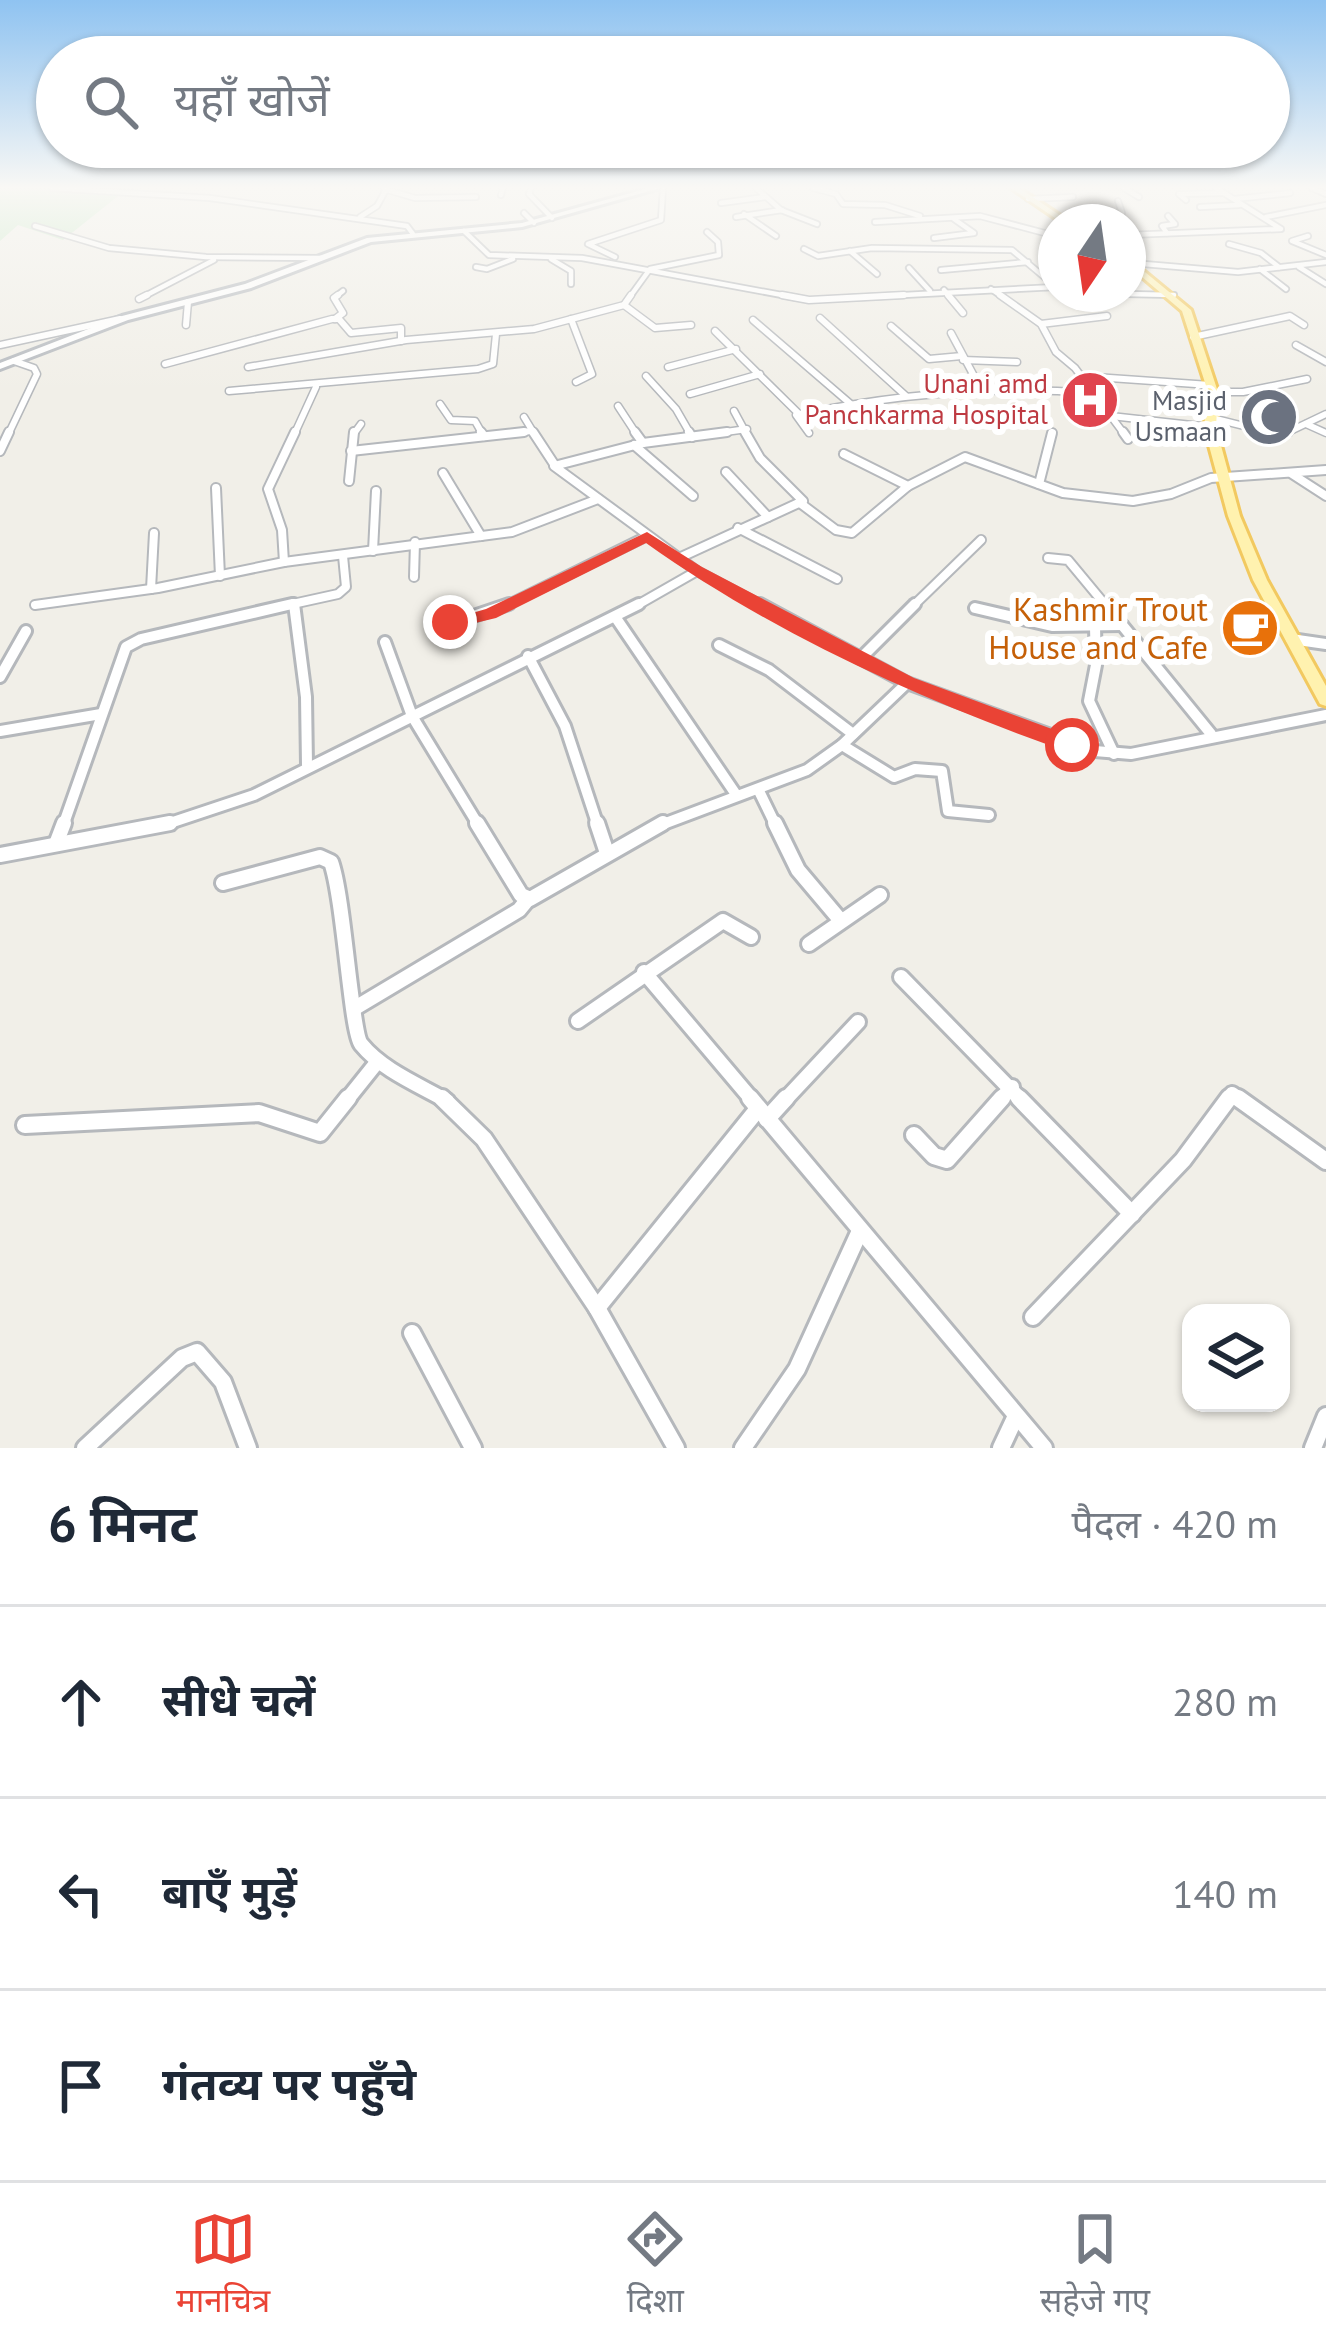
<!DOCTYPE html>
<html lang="hi">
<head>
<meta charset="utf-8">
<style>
	body { margin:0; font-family:"PT Sans","Noto Sans Devanagari",sans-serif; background:#f2f2f3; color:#1f2937 }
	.controls { position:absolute; right:36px; bottom:36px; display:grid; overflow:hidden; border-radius:24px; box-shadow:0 3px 9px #0004 }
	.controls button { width:108px; height:108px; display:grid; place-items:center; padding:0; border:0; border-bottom:3px solid #e0e1e3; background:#fff; color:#1f2937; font:60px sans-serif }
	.compass { position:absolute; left:1038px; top:204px; width:108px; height:108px; border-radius:50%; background:#fff; box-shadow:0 3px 9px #0004; rotate:193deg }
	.stop { position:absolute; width:36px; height:36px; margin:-27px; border:9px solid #ea4335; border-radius:50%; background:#fff }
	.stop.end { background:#ea4335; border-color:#fff; box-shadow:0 3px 12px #0008 }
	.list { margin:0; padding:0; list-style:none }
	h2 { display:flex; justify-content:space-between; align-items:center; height:156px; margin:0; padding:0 48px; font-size:51px }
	h2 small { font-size:39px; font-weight:400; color:#747a83 }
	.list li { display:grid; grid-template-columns:78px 1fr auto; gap:36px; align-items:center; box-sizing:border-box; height:192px; padding:0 48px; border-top:3px solid #e0e1e3 }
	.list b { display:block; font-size:45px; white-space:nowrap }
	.list em { font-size:39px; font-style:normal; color:#747a83 }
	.icon { flex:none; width:66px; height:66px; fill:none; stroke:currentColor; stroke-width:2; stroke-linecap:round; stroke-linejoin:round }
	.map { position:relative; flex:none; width:1326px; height:1448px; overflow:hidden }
	.search { position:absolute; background:#fff; box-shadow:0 3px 9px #0004; left:36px; right:36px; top:36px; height:132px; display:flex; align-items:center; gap:30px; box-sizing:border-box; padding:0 42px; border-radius:66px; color:#747a83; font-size:45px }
	.sheet { height:732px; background:#fff }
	nav { display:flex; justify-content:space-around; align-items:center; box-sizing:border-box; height:168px; border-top:3px solid #e0e1e3; background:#fff; font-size:33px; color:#747a83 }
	nav a { display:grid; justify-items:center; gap:6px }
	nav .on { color:#ea4335 }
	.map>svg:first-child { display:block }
</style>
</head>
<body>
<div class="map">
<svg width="1326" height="1448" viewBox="0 0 1326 1448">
	<rect width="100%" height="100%" fill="#f1efe8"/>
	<polygon fill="#c5e8c5" points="0,188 128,188 63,240 18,225 0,241"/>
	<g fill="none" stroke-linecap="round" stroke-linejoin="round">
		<g stroke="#b5b8bc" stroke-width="8">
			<g id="street-far5">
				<polyline points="52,188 210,198 407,226 413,234"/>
				<polyline points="531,188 529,194 552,218"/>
				<polyline points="756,188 781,210 817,224"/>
				<polyline points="813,188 836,194 843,204 885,205 920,216"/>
				<polyline points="1124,188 1139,197"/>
				<polyline points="1312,188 1326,194"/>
				<polyline points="384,189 415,198 476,197"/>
				<polyline points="501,195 503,188"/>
				<polyline points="1028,199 1073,197"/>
				<polyline points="1234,199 1290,193"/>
				<polyline points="1186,200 1179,194 1222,193"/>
				<polyline points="721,203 765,197"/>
				<polyline points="1200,207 1239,205"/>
				<polyline points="524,213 534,223"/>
				<polyline points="744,214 776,236"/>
				<polyline points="360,217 377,206 387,188"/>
				<polyline points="736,217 782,210"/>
				<polyline points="1266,217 1326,205"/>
				<polyline points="1060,218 1122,213 1118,201"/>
				<polyline points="875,222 980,216 1056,236"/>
				<polyline points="35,226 109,248 206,257 321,258"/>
				<polyline points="464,231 489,255 582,258 798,298"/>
				<polyline points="1167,233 1162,226 1175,224 1168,216"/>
				<polyline points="1128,235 1281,229 1216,188"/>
				<polyline points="1308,236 1292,241 1326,255"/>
				<polyline points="934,238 974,233 954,219"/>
				<polyline points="1229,244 1261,253 1279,267"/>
				<polyline points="804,249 818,256 872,248 1012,250 1056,287"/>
				<polyline points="850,251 877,274"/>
				<polyline points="615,257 588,244 661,220 663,188"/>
				<polyline points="551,259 571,271 571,284"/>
				<polyline points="1132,263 1238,272 1326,262"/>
				<polyline points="476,267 487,269 513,259"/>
				<polyline points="1299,267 1326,284"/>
				<polyline points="909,268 930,291"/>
				<polyline points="1260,269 1286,289"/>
				<polyline points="941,270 1028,262"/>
				<polyline points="991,289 1004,298"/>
				<polyline points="944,290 951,298"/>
				<polyline points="1127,294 1174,295"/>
				<polyline points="141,298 214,260"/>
				<polyline points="334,298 343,291"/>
				<polyline points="629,298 650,269 719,255 718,242 707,232"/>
				<polyline points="847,298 1056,287"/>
			</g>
		</g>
		<g stroke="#b5b8bc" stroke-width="9">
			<g id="street-far4">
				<polyline points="782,295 809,300 904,295"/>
				<polyline points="948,295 963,313"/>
				<polyline points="1000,295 1041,324 1056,352 1075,368 1125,435"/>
				<polyline points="139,299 147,295"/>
				<polyline points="624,305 655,328 691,325"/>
				<polyline points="820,318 906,396"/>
				<polyline points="335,319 343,313 334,298 338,295"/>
				<polyline points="571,319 592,374 576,382"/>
				<polyline points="753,320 853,406"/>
				<polyline points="1041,324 1107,316"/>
				<polyline points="186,325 188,302"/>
				<polyline points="891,326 929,359 962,356"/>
				<polyline points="715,331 799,414"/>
				<polyline points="951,333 981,389"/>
				<polyline points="1193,337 1290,316 1304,325"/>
				<polyline points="0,345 120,319"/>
				<polyline points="1296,345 1326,362"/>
				<polyline points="963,360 1017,362"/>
				<polyline points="165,364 332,319 339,319 351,333 401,328 401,341"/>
				<polyline points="248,367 406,340 534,329 624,305 631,295"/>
				<polyline points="668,367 736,349"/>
				<polyline points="646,376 676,409 691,435"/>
				<polyline points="1081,376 1210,385"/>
				<polyline points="229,391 478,369 493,364 496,334"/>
				<polyline points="1213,392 1243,392 1307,379"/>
				<polyline points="690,394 760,374"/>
				<polyline points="440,404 451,420 475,421 483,435"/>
				<polyline points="618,406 637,435"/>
				<polyline points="734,411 747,435"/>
				<polyline points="1111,416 1210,427"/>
				<polyline points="524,417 535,435"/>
				<polyline points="1208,417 1280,435"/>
				<polyline points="1306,424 1326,433"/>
				<path d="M809 433 796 415C895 394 992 385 1093 393"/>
				<polyline points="8,435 37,374 34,368 14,361"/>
				<polyline points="294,435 316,387"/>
				<polyline points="353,435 361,424"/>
				<polyline points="497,435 531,431"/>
				<polyline points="704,435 747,429"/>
				<polyline points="1282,435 1326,414"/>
			</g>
		</g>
		<g stroke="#b5b8bc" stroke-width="12">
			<g id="street-far3">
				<polyline points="481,432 484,436"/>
				<polyline points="533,432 554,464"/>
				<polyline points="635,432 643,443"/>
				<polyline points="689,432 692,437"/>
				<polyline points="727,432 643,443 554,466 697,571 765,607"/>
				<polyline points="1123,432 1128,439"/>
				<polyline points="1268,432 1288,432"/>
				<polyline points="634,445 693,496"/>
				<polyline points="0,451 9,432"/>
				<polyline points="351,451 524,432"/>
				<polyline points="844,454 908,486"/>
				<polyline points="726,472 768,517"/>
				<polyline points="443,473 481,536"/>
				<polyline points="1292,474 1326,496"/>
				<polyline points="349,481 354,432"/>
				<polyline points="1039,484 1052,433"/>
				<polyline points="216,488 220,576"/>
				<polyline points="800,503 836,530 852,533 908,486 965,457 1063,493 1133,501 1171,494 1211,478 1326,470"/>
				<polyline points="738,528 837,579"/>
				<polyline points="373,551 376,491"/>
				<polyline points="679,558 803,501 760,458 745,432"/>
				<polyline points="1048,558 1068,560 1107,607"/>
				<polyline points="284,562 282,530 268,489 295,432"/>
				<polyline points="414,577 415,542"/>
				<polyline points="151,589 154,533"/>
				<polyline points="35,605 158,588 284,562 512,532 598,499"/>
				<polyline points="279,607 338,594 346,587 343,556"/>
				<polyline points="503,607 647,536"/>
				<polyline points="634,607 697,571"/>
				<polyline points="912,607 981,540"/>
			</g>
		</g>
		<g stroke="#b5b8bc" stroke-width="16">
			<g id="street-far2">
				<polyline points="294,604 306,697 307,765"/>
				<polyline points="760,604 907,683 1095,751 1131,754 1326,715"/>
				<polyline points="1105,604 1211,734"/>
				<polyline points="443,605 446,619 453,623 509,604"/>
				<polyline points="975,608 1052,626 1122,625"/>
				<polyline points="616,618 735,793"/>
				<polyline points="1095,627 1096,665 1089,701 1114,754"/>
				<polyline points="1291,639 1326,644"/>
				<polyline points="385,642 412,716 479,826"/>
				<polyline points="719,645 769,670 853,734"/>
				<polyline points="528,656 565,726 598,826"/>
				<polyline points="861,658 915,604"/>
				<polyline points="0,677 26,631"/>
				<polyline points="0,731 101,714"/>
				<polyline points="842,745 894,777 915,769 942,771 948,811 989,815"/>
				<polyline points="758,789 776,826"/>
				<polyline points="63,826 126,647 141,639 292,604"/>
				<polyline points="161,826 254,795 639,604"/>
				<polyline points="658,826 807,770 842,745 907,683"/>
			</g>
		</g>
		<g stroke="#b5b8bc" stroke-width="20">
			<g id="street-far1">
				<polyline points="477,823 521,895 530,899 663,823"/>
				<polyline points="597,823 607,853"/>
				<polyline points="775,823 798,870 841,921"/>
				<polyline points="56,844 64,823"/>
				<polyline points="0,855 170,823"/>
				<path d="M223 883 320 857 331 862C344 898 351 1031 361 1044 382 1070 419 1085 447 1101"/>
				<polyline points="809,944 880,895"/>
				<polyline points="644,972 753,1101"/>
				<polyline points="901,977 1022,1101"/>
				<polyline points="355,1008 519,910 528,899"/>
				<polyline points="578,1021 723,921 751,937"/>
				<polyline points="346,1101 378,1061"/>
				<polyline points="784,1101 858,1022"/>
				<polyline points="999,1101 1012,1087"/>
				<polyline points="1227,1101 1232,1094 1242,1101"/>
			</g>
		</g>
		<g stroke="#b5b8bc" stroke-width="22">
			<g id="street">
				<polyline points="442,1098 484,1139 597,1308 676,1448"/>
				<polyline points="750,1098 1044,1448"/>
				<polyline points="1019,1098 1132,1214"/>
				<polyline points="1238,1098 1326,1161"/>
				<polyline points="767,1119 786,1098"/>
				<polyline points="25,1125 259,1113 320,1133 348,1098"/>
				<polyline points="914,1135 934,1156 947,1160 1002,1098"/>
				<polyline points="597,1308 757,1110"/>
				<polyline points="1033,1317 1183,1160 1229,1098"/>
				<polyline points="412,1333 473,1448"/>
				<polyline points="85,1448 182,1358 197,1352 223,1382 248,1448"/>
				<polyline points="743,1448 797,1369 859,1233"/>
				<polyline points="1001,1448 1016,1416"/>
				<polyline points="1313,1448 1326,1416"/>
			</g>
		</g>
		<g stroke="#b6babf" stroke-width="6">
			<polygon id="secondary" points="649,188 660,188 522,227 371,242 251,288 128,320 0,369 0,363 122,316 245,284 367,238 522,223"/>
		</g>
		<g stroke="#f2c960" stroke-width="6">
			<g id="primary">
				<polygon points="1011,188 1019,188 1070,222 1061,222"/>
				<polygon points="1128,258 1191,310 1218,392 1216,427 1240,516 1267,580 1326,686 1326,706 1320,704 1253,580 1228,516 1204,427 1208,392 1182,311 1128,265"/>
			</g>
		</g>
		<use href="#street-far5" stroke="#fff" stroke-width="4.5"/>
		<use href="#street-far4" stroke="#fff" stroke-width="6"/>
		<use href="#street-far3" stroke="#fff" stroke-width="8"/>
		<use href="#street-far2" stroke="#fff" stroke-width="10"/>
		<use href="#street-far1" stroke="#fff" stroke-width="14"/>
		<use href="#street" stroke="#fff" stroke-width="16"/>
		<use href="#secondary" fill="#fff" fill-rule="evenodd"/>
		<use href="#primary" fill="#fff2af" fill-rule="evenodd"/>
	</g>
	<linearGradient id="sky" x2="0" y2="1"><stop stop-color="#8fc3f1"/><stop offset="0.48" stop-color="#f9f8f5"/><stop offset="1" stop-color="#f9f8f5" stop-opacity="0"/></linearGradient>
	<rect width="1326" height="391" fill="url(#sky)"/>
	<path fill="#ea4335" d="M647 532 702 567 914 678 1079 739 1082 745 1072 753C924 702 774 634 646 543L496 618 450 629 441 622 486 609Z"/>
	<defs>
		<g id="hospital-disc" transform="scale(3)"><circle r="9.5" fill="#e0444e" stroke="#fff"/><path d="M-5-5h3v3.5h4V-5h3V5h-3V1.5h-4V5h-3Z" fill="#fff"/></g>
		<g id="mosque-disc" transform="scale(3)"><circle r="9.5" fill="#6b7280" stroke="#fff"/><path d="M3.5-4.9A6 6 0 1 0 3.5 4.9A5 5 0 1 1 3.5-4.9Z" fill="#fff"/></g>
		<g id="cafe-disc" transform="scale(3)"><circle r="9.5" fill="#e8710a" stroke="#fff"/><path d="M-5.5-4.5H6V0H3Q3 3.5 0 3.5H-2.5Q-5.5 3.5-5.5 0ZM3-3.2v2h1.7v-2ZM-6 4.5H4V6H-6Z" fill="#fff"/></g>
	</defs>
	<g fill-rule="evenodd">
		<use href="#hospital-disc" x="1090" y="400"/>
		<use href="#mosque-disc" x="1269" y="417"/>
		<use href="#cafe-disc" x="1250" y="628"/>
	</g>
	<g text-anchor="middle" stroke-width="12" stroke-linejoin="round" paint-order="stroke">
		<g font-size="27" fill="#be3a42" stroke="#fff" text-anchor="end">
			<text x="1048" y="393">Unani amd<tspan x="1048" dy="31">Panchkarma Hospital</tspan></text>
		</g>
		<g font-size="27" fill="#5b616d" stroke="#fff" text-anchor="end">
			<text x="1227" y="410">Masjid<tspan x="1227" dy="31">Usmaan</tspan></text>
		</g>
		<g font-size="33" fill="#c56008" stroke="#fff" text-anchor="end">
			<text x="1208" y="621">Kashmir Trout<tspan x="1208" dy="38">House and Cafe</tspan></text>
		</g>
	</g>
</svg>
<div class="controls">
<button><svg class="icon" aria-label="layers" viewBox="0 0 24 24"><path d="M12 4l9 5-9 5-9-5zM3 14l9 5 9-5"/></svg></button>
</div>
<svg class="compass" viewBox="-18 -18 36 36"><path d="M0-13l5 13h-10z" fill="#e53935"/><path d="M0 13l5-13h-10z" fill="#747a83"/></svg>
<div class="stop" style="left:1072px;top:745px"></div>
<div class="stop end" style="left:450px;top:622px"></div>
<div class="search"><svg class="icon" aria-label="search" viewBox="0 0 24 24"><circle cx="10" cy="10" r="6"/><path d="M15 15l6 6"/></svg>यहाँ खोजें</div>
</div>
<section class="sheet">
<h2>6 मिनट<small>पैदल · 420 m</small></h2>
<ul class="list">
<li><svg class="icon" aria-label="ahead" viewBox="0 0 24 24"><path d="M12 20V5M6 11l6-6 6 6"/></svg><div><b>सीधे चलें</b></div><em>280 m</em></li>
<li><svg class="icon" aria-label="left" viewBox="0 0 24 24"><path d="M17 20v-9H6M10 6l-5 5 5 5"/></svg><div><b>बाएँ मुड़ें</b></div><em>140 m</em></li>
<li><svg class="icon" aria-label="arrive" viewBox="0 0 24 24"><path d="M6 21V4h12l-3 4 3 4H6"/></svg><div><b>गंतव्य पर पहुँचे</b></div></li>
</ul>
</section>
<nav>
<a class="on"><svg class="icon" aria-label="map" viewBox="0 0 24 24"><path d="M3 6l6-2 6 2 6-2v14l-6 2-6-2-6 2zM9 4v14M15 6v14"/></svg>मानचित्र</a>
<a><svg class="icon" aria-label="directions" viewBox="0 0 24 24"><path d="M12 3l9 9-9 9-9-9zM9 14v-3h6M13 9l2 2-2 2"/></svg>दिशा</a>
<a><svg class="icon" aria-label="saved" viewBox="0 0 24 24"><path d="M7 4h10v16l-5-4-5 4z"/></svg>सहेजे गए</a>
</nav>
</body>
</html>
